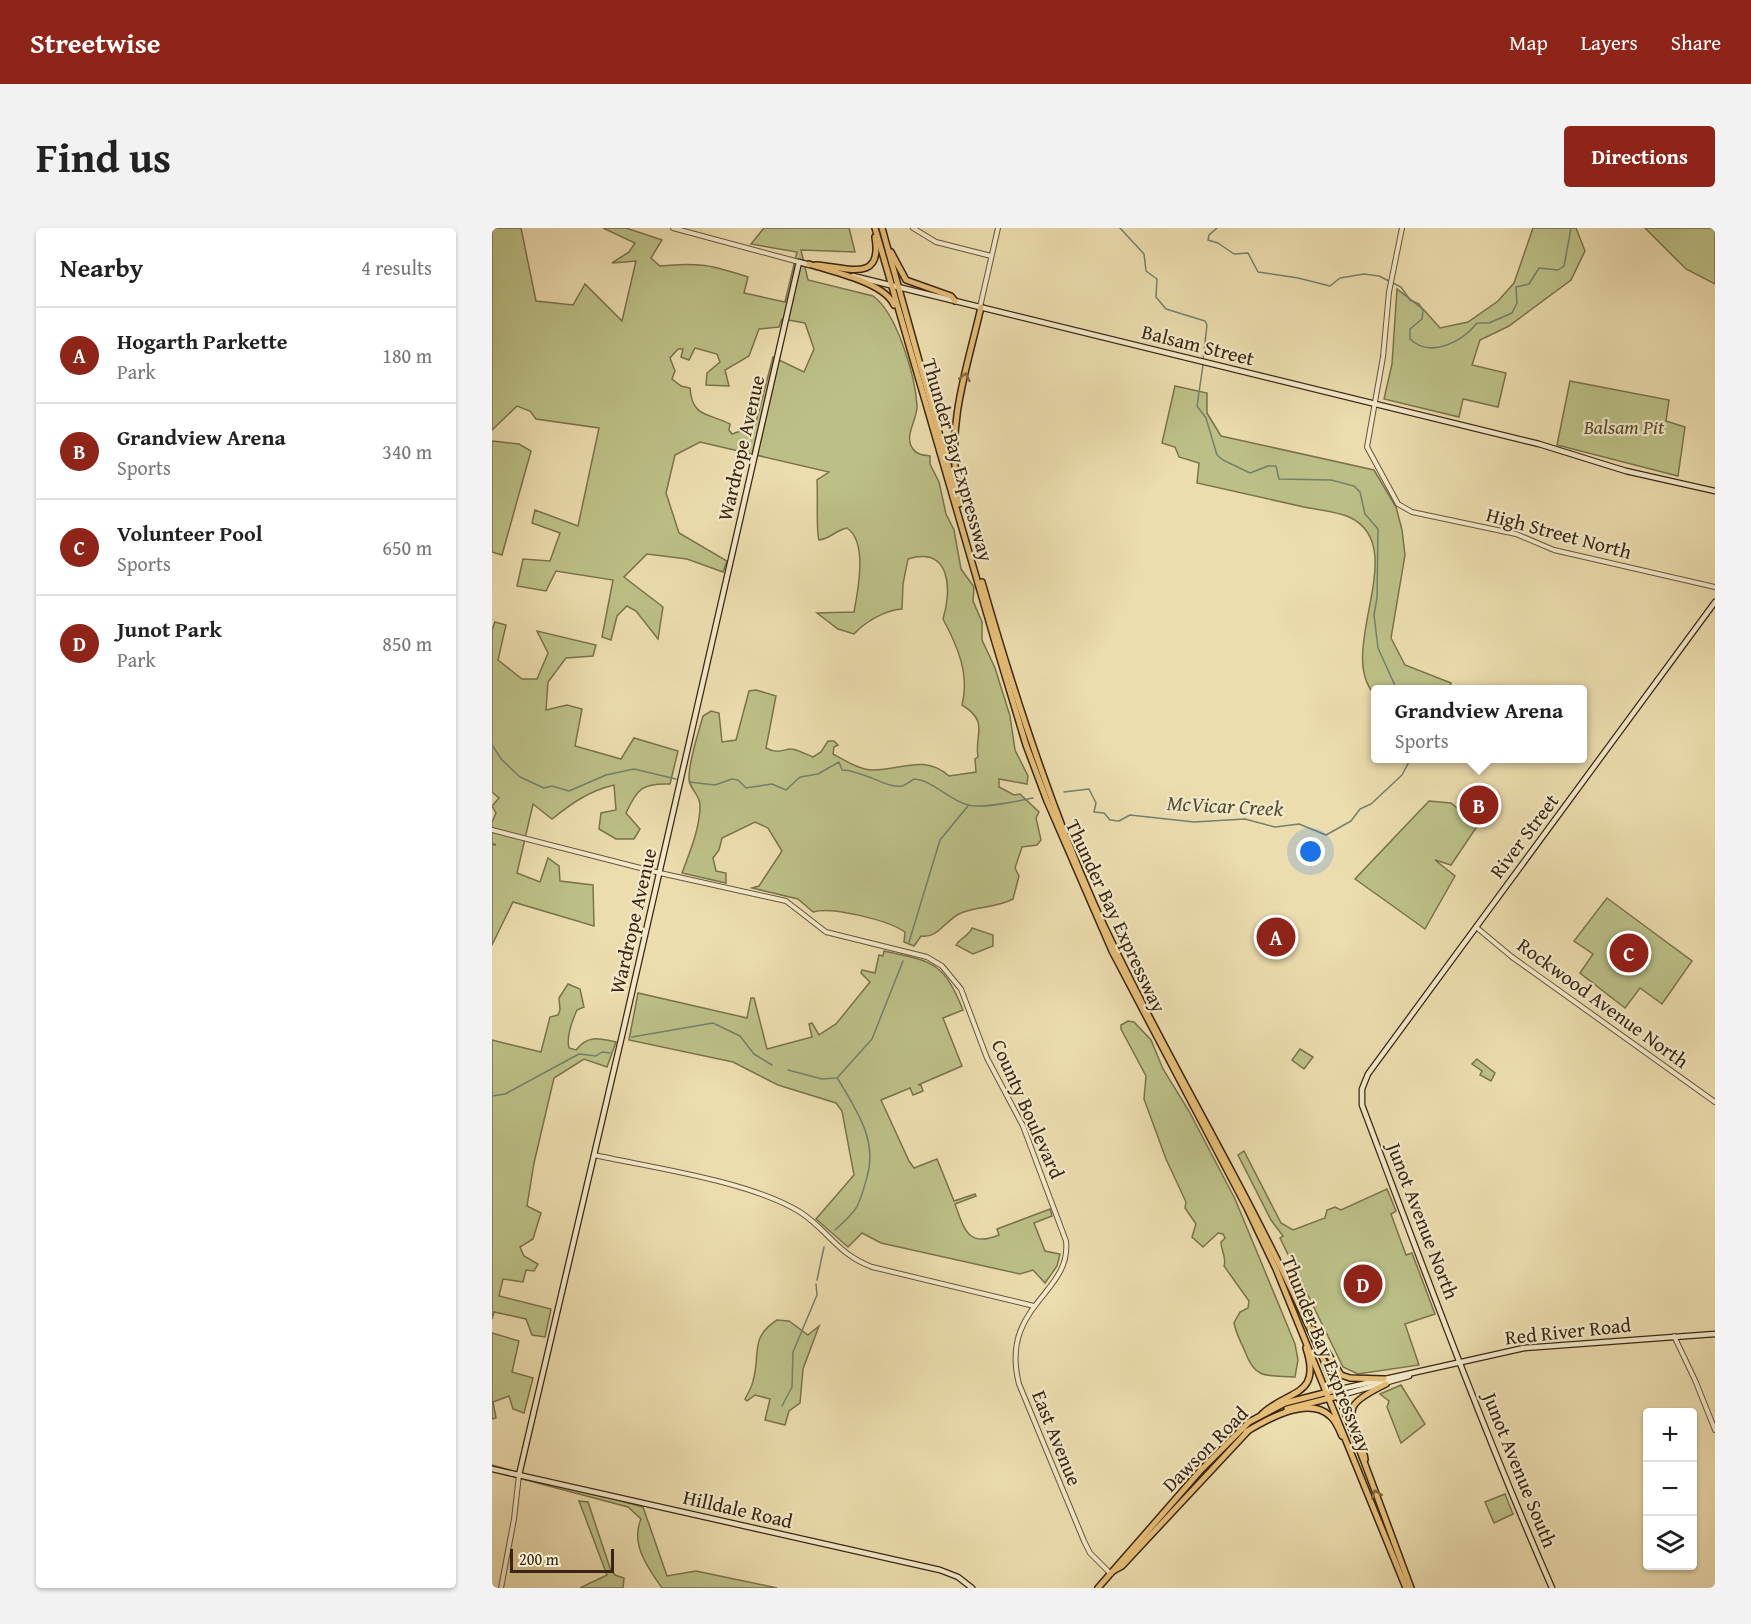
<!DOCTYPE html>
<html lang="en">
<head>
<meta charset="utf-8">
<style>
	body { margin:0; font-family:"Gentium Book Plus",serif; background:#f2f2f2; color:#222 }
	.controls { position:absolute; right:18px; bottom:18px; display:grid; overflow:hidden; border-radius:6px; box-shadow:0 2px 4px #0004 }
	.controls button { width:54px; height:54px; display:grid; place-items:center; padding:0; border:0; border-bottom:2px solid #e0e0e0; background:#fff; color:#222; font:30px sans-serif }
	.scale { position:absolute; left:18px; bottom:15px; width:104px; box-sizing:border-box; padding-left:6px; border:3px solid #392612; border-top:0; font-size:16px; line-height:21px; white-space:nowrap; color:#392612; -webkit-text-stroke:4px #f3e9ca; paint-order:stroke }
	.you { position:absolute; left:819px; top:624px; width:21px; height:21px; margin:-15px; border:4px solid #fff; border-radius:50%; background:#1a73e8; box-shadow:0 0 0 9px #1a73e833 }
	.badge { display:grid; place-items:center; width:39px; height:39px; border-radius:50%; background:#8f2418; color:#fff; font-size:20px; font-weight:700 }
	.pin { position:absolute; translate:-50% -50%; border:3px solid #fff; box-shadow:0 2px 6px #0006 }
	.popup { position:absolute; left:879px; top:457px; width:216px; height:78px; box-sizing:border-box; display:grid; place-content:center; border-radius:6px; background:#fff; filter:drop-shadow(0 2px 4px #0005); font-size:20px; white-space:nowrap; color:#767676 }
	.popup b { font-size:22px; color:#222 }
	.popup::after { content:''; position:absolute; left:50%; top:100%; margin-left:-12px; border:12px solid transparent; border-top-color:#fff }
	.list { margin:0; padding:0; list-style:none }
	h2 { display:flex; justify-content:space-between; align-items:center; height:78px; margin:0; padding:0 24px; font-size:26px }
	h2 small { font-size:20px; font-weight:400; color:#767676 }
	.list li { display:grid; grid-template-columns:39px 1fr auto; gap:18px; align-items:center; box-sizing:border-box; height:96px; padding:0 24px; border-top:2px solid #e0e0e0 }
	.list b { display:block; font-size:22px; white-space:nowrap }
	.list p { margin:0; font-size:20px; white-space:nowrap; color:#767676 }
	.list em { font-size:20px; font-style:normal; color:#767676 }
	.icon { flex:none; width:33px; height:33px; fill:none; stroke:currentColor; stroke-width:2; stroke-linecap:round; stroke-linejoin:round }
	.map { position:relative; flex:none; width:1223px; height:1360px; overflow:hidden; border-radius:6px }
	header { display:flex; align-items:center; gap:36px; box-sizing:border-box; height:84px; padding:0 30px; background:#8f2418; color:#fff }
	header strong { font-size:28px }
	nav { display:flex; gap:33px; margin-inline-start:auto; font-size:21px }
	.intro { display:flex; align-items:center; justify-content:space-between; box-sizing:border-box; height:144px; padding:0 36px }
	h1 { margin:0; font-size:42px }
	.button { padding:15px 27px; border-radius:6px; background:#8f2418; color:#fff; font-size:21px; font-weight:700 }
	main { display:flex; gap:36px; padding:0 36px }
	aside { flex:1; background:#fff; border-radius:6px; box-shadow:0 2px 4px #0004 }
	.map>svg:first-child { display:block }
</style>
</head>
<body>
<header>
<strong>Streetwise</strong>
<nav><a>Map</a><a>Layers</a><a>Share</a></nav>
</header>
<div class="intro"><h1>Find us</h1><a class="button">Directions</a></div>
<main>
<aside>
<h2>Nearby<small>4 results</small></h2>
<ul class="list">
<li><span class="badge">A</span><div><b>Hogarth Parkette</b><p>Park</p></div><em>180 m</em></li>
<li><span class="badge">B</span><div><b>Grandview Arena</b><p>Sports</p></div><em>340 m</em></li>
<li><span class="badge">C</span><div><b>Volunteer Pool</b><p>Sports</p></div><em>650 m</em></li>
<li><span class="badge">D</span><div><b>Junot Park</b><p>Park</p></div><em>850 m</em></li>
</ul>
</aside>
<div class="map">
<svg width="1223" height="1360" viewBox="0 0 1223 1360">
	<rect width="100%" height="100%" fill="#ecddae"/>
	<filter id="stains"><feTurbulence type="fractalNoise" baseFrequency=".00333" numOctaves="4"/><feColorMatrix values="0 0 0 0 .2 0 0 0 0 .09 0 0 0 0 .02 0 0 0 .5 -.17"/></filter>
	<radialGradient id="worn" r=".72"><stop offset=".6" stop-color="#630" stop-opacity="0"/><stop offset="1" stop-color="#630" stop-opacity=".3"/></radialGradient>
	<g fill="#bcc087" stroke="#7a734c" stroke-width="1.5" fill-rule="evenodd">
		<path d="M0 0H29L44 73 81 77 93 56 130 93 144 33 120 35 137 24 143 15 111 0H134L170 12 159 30 168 38C206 34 220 37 256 49L252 65 293 74 305 24 259 16 272 0H357L363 24 309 22 316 52 381 68C405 85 423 148 425 177 426 192 411 207 421 221 425 227 432 227 438 228V236L447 254 454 286 462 302 469 341 482 359 481 373 490 394V412L503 440 518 488 523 522 536 548 535 556 507 551V559L522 567 528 566 547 584 544 590 549 612 545 617 530 619 523 640 527 648 521 671C504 680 486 678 469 685 453 692 446 711 429 708L422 718 412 714 413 704C398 693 340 678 321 684L306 671 260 660 267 658 290 623 276 600 263 594 230 610 227 622 221 630 224 643 234 645V655L190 645C198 623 208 601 208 577 208 566 196 561 197 548 198 528 206 507 211 488L219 483 227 485 230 514 244 512 257 463 264 462 284 468 274 520C283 525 289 523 297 521 304 520 315 527 321 529L329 524 336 513H342L346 517 342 519 341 526C352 532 368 542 381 542 410 542 432 526 457 548L484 544 483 531 486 529C482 506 498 494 470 477 478 446 465 417 451 391 460 362 459 318 416 331L411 356 410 381C393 382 373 394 362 406L346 401 325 385 362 384C366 362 376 314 355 300 344 302 338 311 327 312 324 307 326 263 325 252L337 244 208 214 183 227 174 265 187 305 235 333 231 344 195 331 155 326 132 349 171 379 166 411 144 383 135 378 125 388 119 412 110 409 121 352 64 343 54 363 25 358 31 331 58 333 68 305 40 295 43 282 86 298 107 200 44 191 38 183 25 178 0 202ZM290 91 313 95 322 121 312 144 281 129 263 198 240 206 237 202 238 196C217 185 200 190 198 160L189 158 180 151 183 143 178 130 186 121H191L189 129 197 132 203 120 225 126 228 134 215 145 214 157 237 158 233 142 257 128 267 101 287 99Z"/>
		<polygon points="1041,0 1084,0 1093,23 1079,52 1017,98 988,112 980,137 1014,145 1006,179 971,171 967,189 892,171 900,136 905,61 932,82 948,100 976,94 1006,73 1022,55"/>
		<polygon points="1153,0 1223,0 1223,56 1194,41"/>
		<polygon points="1078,153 1177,172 1174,193 1193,199 1186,248 1065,217"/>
		<path d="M683 158 715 165V185L729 208 882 242 904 279 910 302 913 327 899 410 913 437 959 455 957 461 884 462 883 467C842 424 921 318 857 289 844 283 826 282 812 279 777 271 741 263 705 255L707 235 687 229 683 219 670 215Z"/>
		<polygon points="0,213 27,216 39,223 10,327 0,324"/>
		<path d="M3 394 14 397 6 432 30 451H45L56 425 45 403 104 417 101 428 74 430 56 454 54 482 75 477 90 481 83 518 129 531 142 510 186 523 178 556C150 555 145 561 134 585L148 601 142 611H124L107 601 109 585 124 582 122 557C97 563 80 575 60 591L41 576 25 645 48 654 56 630 67 638 68 653 101 657 102 698 21 674 0 717V617H4L0 615V594L4 585 0 578 7 570 0 564V402Z"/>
		<polygon points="937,573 959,575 986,597 959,637 943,632 963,648 933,701 863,651"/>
		<polygon points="1115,670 1200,733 1170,776 1148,760 1133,780 1088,745 1101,726 1082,713"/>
		<path d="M480 700 501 707V718L481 726 464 717C468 710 477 708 480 700Z"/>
		<polygon points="777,700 793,702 791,717 775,715"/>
		<path d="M392 723C441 734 451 733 471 782L451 790 470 838 426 857H429L431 863 421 867 418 860 389 872 417 933 422 940 445 931 462 973 483 966 484 968 463 976C472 1001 476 1020 507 1007L505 1001 558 981 560 988 542 995 553 1023 568 1026 565 1038 553 1055 541 1042 528 1046 389 1015 370 1005 356 1019 324 991 362 947 350 883 344 875 286 857 241 834 137 812 146 765 255 790 259 770H262L275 821 320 809 317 796 320 795 327 807 344 796 378 754 369 745 370 742 383 745 387 727 391 728Z"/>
		<path d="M76 756 88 761 92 779 85 782C80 793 74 808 77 820L84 822C96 807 106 810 124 814L115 839 92 831 62 850 42 935 35 978 49 985 41 1011 28 1019 32 1028 46 1036 42 1043 34 1042 31 1054 11 1051 7 1068 59 1081 53 1109 40 1107 34 1091 2 1084 0 1091V812L49 824 58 789 66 787 68 782 67 770Z"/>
		<path d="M636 793 642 794 659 812 671 841 697 883 743 971 803 1116 806 1132 803 1149C776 1147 764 1152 754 1126 750 1116 744 1106 742 1095L748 1084 756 1080 757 1073 732 1038C735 1031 729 1022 729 1014L733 1010 731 1006 726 1005 711 1019 700 1009 704 996 693 980 694 974 674 931 652 871 654 848 629 801V797Z"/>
		<polygon points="808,821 821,829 812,841 800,832"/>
		<polygon points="985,831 1003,845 999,853 988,847 990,843 980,836"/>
		<polygon points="752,923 789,995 801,1002 833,990 835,982 843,979 849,982 895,961 904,983 899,986 914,1027 920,1025 943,1086 913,1096 927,1137 866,1146 851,1139 788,1010 791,1008 779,992 746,927"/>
		<path d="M285 1092 297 1093 316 1107 327 1098 311 1141 308 1175 297 1183 293 1197 273 1192 278 1171 263 1167 255 1173 253 1171C256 1165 260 1159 261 1153 269 1126 257 1110 285 1092Z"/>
		<polygon points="0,1105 27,1113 20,1144 41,1150 32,1185 21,1181 17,1168 1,1174 4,1190 0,1191"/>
		<polygon points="909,1157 933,1196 909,1215 895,1179 897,1173 888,1166"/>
		<path d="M0 1237 151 1279 175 1348 204 1343 285 1360H170C156 1340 138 1316 149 1291L136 1279 0 1243Z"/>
		<polygon points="1013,1266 1021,1286 1002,1295 993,1274"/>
		<polygon points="87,1273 96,1274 118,1340 123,1347 132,1350 131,1360 88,1360 115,1347"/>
	</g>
	<polygon fill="#99bcaa" stroke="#73806d" stroke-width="1.5" points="1134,709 1154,723 1139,741 1121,728"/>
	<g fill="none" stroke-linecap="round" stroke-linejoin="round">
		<g stroke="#73806d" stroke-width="1.5">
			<polyline points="628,0 652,26 654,43 665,51 664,69 674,81 713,93 715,97 711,132"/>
			<path d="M725 0 717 7 716 12 726 15 742 26 756 25 766 44 806 50 838 58 848 50 872 46 887 48 909 59 918 72 927 76 931 82 930 91 918 101V111C939 131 971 113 985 95H997L1020 85 1025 75 1024 59 1037 56 1047 40 1066 42 1072 38 1079 0"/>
			<polyline points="711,137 705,178 714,190 725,227 731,232 758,245 776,238 784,238 787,251 839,252 862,258 868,264 873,286 886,301 885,370 882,387 886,420 905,462"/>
			<polyline points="0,517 10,532 28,549 52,560 60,558 77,563 114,547 142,541 184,551"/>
			<path d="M197 554 223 557 240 551 246 552 254 560 280 556 294 562 308 549 326 546 347 534 350 542C370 542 396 561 410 558 414 557 418 553 422 551 441 552 456 572 476 577 491 581 525 573 541 570"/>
			<polyline points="572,564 597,561 604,575 602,584 612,585 618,592 627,593 638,587 702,594 753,591 783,599 807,596 834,607 859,593 868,581 879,576 910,547 919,530"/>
			<polyline points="417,714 448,612 476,578"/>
			<polyline points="140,809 221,795 248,808 262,826 280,837"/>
			<polyline points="296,842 330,851 345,850 380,811 411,733"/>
			<polyline points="0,868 13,866 87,826 104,828 110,824 118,825"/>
			<path d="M343 1002C367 981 367 978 375 949 386 912 364 882 346 851"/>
			<polyline points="325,1052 332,1019"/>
			<polyline points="290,1178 300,1159 301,1124 325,1067 324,1056"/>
		</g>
		<g stroke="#665439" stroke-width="6">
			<g id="tertiary">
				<polyline points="181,0 307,34"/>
				<polyline points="421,0 444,14 499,28"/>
				<polyline points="910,0 897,64 891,129 875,219 906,276 920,284 1024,306 1062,322 1223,359"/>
				<polyline points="488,79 506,0"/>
				<path d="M0 602 168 645 294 673 334 704 435 729 450 738 469 761 495 830 531 898 574 1013C580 1066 507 1077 527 1156L592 1313 598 1325 619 1346"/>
				<polyline points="984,699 1020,729 1223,874"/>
				<path d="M102 927C162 940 257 953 308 984 336 1002 345 1026 380 1039L542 1078"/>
				<polyline points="1182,1108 1203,1152 1223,1202"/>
				<polyline points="9,1360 22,1291 27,1247"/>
			</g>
		</g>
		<g stroke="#392612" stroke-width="7">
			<g id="secondary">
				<polyline points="361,48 1047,216 1134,243 1223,263"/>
				<polyline points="844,1162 1032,1120 1223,1106"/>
				<polyline points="846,1168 917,1148"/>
				<polyline points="0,1241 448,1342 466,1349 480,1360"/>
				<polyline points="27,1247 132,799 307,34 318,37"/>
				<path d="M1060 1360C991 1202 931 1039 870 877V861L876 846 1223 374"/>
			</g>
		</g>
		<g stroke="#392612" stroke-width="8">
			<g id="primary">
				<polyline points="795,1181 846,1168"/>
				<polyline points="621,1343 630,1338 756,1203"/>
				<polyline points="606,1360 708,1243 757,1194 793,1175 844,1162"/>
			</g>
		</g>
		<g stroke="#392612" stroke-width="8">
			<g id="trunk">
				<polyline points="383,0 503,414 534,517 555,573 620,723 755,980 784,1041 914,1360"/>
				<polyline points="390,0 467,276"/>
				<polyline points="399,24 414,52 459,68 463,73"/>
				<path d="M317 36C340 44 392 54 402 77"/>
				<path d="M324 37C354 39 391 56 383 9"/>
				<path d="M465 254C455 195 476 137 489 79"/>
				<path d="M490 354C521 463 556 572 602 676 666 817 748 948 812 1088 853 1177 885 1269 919 1360"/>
				<polyline points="821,1101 849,1147 858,1150 892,1151"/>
				<path d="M770 1186C797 1161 830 1169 814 1120"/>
				<path d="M754 1204C774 1192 816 1167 838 1188 844 1193 847 1201 850 1208"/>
				<path d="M873 1231C864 1184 840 1182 894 1156"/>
			</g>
		</g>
		<use href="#tertiary" stroke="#f3e9ca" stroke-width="4"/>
		<use href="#secondary" stroke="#f3e9ca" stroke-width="4.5"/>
		<use href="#primary" stroke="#e6be77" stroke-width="5"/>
		<use href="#trunk" stroke="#e6be77" stroke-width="5"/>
	</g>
	<defs><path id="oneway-chevron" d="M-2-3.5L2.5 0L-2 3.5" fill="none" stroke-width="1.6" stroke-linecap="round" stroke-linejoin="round" transform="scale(1.5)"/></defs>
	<g stroke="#876a3f">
		<use href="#oneway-chevron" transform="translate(473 149) rotate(-77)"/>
		<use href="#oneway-chevron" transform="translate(884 1266) rotate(-111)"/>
	</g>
	<g text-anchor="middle" stroke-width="4.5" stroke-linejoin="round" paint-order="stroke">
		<g font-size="20" fill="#392612" stroke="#f3e9ca">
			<text transform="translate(706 117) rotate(14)" y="7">Balsam Street</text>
			<text transform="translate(249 220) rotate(-77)" y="7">Wardrope Avenue</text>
			<text transform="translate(466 232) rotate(74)" y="7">Thunder Bay Expressway</text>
			<text transform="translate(1067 305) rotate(15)" y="7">High Street North</text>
			<text transform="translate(1032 608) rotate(-53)" y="7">River Street</text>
			<text transform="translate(624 688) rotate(65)" y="7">Thunder Bay Expressway</text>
			<text transform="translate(141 693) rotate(-77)" y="7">Wardrope Avenue</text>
			<text transform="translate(1111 775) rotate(36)" y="7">Rockwood Avenue North</text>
			<text transform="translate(536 881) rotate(66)" y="7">County Boulevard</text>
			<text transform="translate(931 993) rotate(69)" y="7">Junot Avenue North</text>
			<text transform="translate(1076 1103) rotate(-6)" y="7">Red River Road</text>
			<text transform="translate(835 1126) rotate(68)" y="7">Thunder Bay Expressway</text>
			<text transform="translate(565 1210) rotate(68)" y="7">East Avenue</text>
			<text transform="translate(713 1221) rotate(-45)" y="7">Dawson Road</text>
			<text transform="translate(1028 1242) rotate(68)" y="7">Junot Avenue South</text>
			<text transform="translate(246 1281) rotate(13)" y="7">Hilldale Road</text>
		</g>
		<g font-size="20" font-style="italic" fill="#5a4c2f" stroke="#f3e9ca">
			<text x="1132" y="206">Balsam Pit</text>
		</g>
		<g font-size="21" font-style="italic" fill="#514c38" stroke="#f3e9ca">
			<text transform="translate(733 578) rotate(3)" y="7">McVicar Creek</text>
		</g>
	</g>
	<rect width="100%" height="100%" filter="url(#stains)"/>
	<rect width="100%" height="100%" fill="url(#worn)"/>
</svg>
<div class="controls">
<button>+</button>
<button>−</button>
<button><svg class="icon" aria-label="layers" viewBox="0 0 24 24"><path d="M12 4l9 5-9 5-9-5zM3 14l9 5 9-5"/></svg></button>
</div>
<div class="scale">200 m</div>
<div class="you"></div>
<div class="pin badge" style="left:784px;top:709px">A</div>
<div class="pin badge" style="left:987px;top:577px">B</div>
<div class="popup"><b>Grandview Arena</b>Sports</div>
<div class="pin badge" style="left:1137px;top:725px">C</div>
<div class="pin badge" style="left:871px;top:1056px">D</div>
</div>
</main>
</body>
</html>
